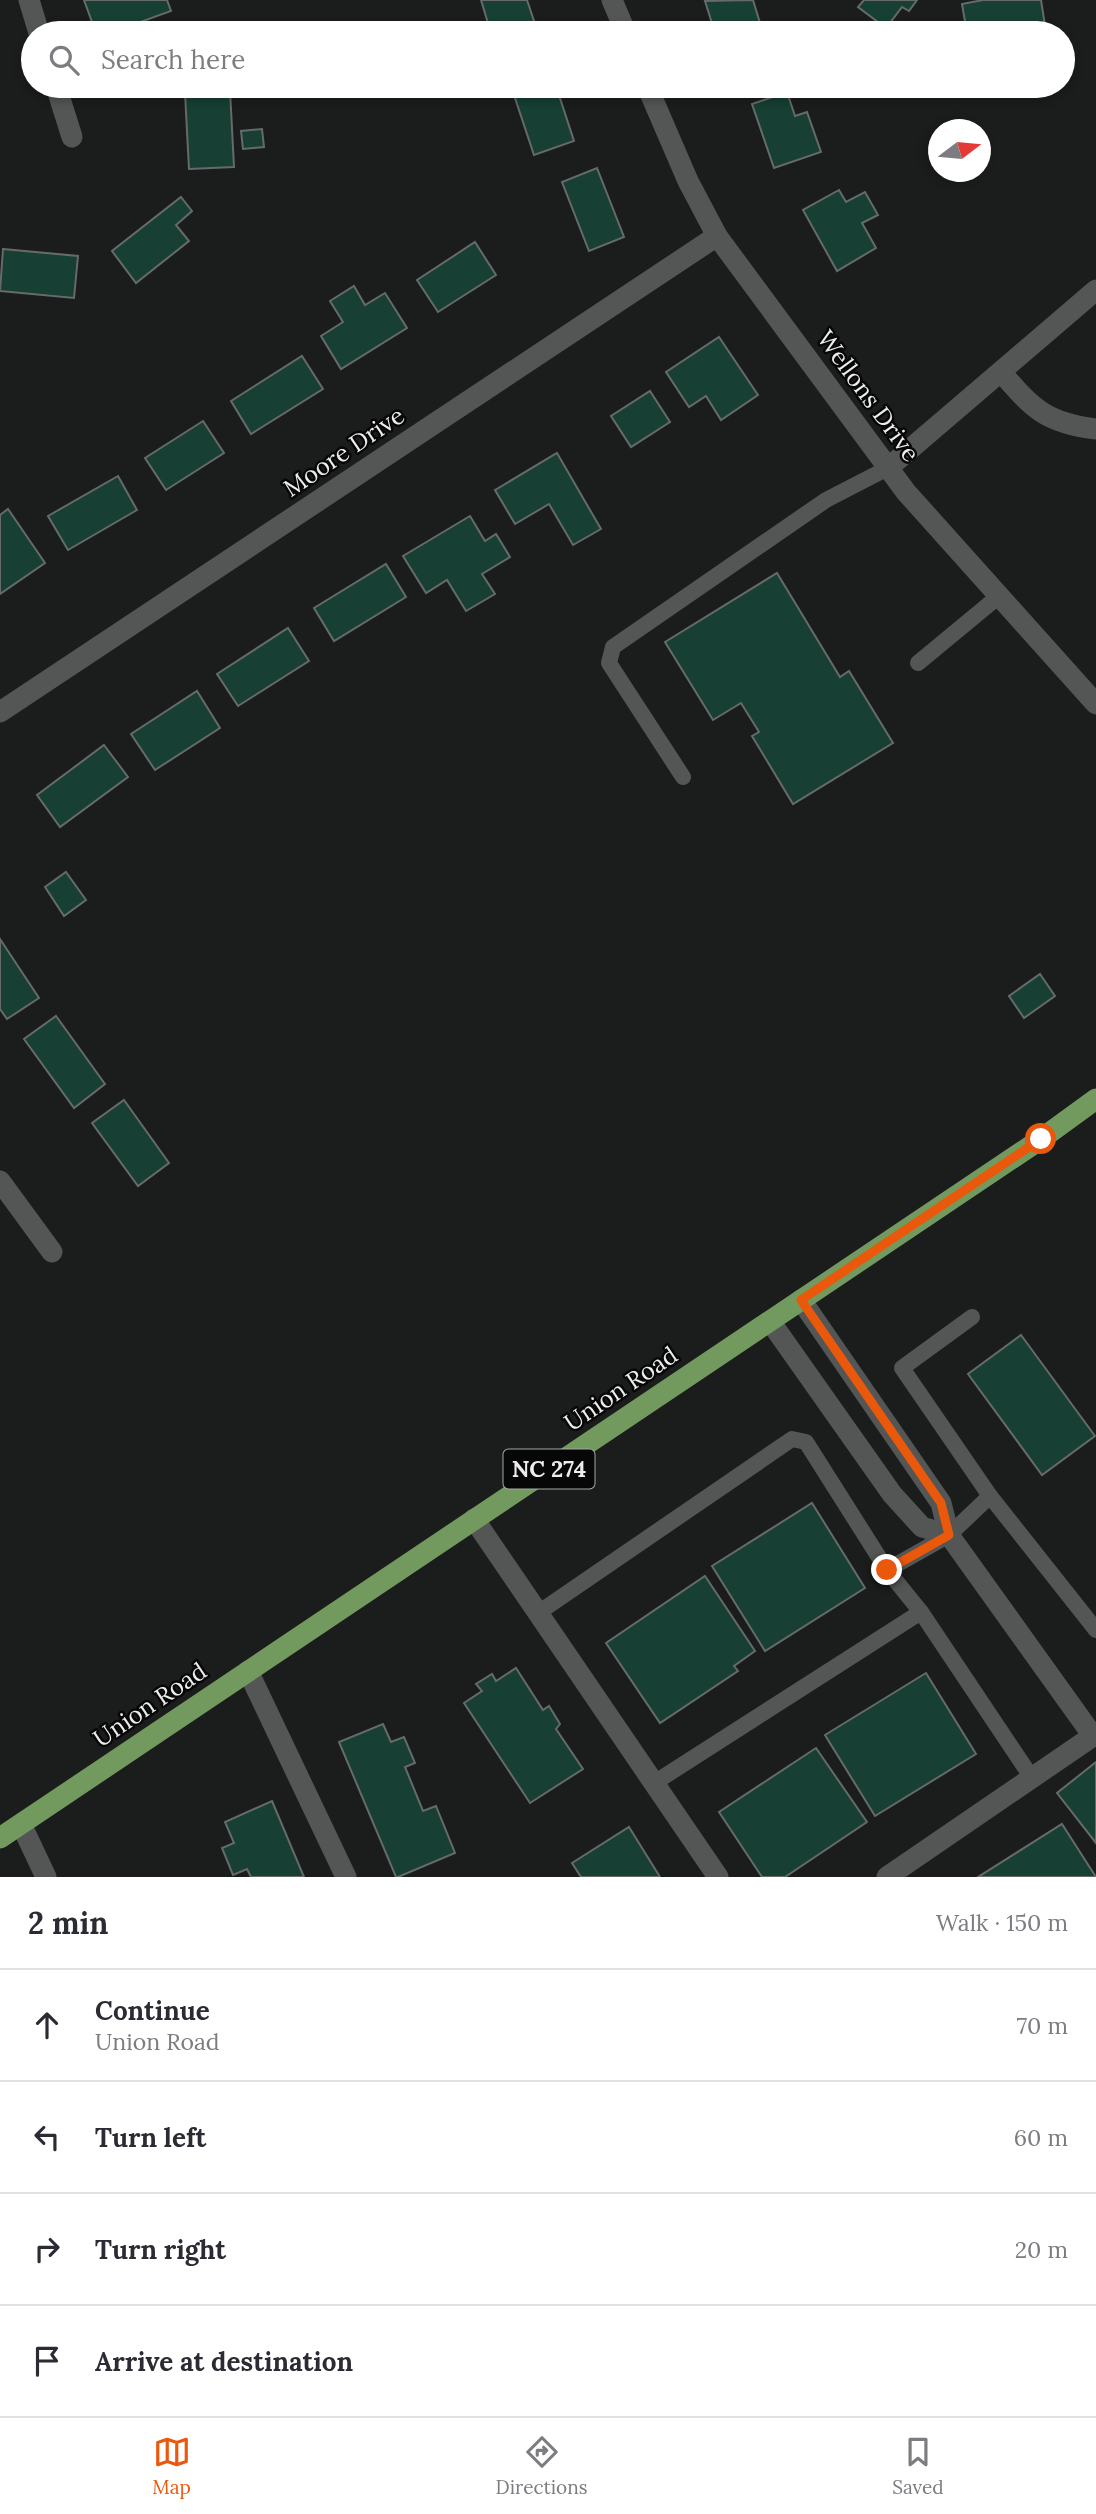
<!DOCTYPE html>
<html lang="en">
<head>
<meta charset="utf-8">
<style>
	body { margin:0; font-family:Lora,serif; background:#f2f2f3; color:#2b2b33 }
	.compass { position:absolute; left:928px; top:119px; width:63px; height:63px; border-radius:50%; background:#fff; box-shadow:0 4px 10px #0003; rotate:74deg }
	.stop { position:absolute; width:21px; height:21px; margin:-16px; border:5px solid #ea580c; border-radius:50%; background:#fff }
	.stop.end { background:#ea580c; border-color:#fff; box-shadow:0 2px 7px #0008 }
	.list { margin:0; padding:0; list-style:none }
	h2 { display:flex; justify-content:space-between; align-items:center; height:91px; margin:0; padding:0 28px; font-size:30px }
	h2 small { font-size:23px; font-weight:400; color:#7c7c81 }
	.list li { display:grid; grid-template-columns:46px 1fr auto; gap:21px; align-items:center; box-sizing:border-box; height:112px; padding:0 28px; border-top:2px solid #e1e1e2 }
	.list b { display:block; font-size:26px; white-space:nowrap }
	.list p { margin:0; font-size:23px; white-space:nowrap; color:#7c7c81 }
	.list em { font-size:23px; font-style:normal; color:#7c7c81 }
	.icon { flex:none; width:38px; height:38px; fill:none; stroke:currentColor; stroke-width:2; stroke-linecap:round; stroke-linejoin:round }
	.map { position:relative; flex:none; width:1096px; height:1877px; overflow:hidden }
	.search { position:absolute; background:#fff; box-shadow:0 4px 10px #0003; left:21px; right:21px; top:21px; height:77px; display:flex; align-items:center; gap:18px; box-sizing:border-box; padding:0 24px; border-radius:38px; color:#7c7c81; font-size:26px }
	.sheet { height:539px; background:#fff }
	nav { display:flex; justify-content:space-around; align-items:center; box-sizing:border-box; height:98px; border-top:2px solid #e1e1e2; background:#fff; font-size:19px; color:#7c7c81 }
	nav a { display:grid; justify-items:center; gap:4px }
	nav .on { color:#ea580c }
	.map>svg:first-child { display:block }
</style>
</head>
<body>
<div class="map">
<svg width="1096" height="1877" viewBox="0 0 1096 1877">
	<rect width="100%" height="100%" fill="#1b1d1c"/>
	<g fill="#173f34" stroke="#666a68" stroke-width="2">
		<polygon points="84,0 167,0 171,11 110,33 96,33"/>
		<polygon points="481,0 527,0 538,33 491,33"/>
		<polygon points="753,0 763,33 715,33 705,1"/>
		<polygon points="864,0 917,0 909,11 902,7 886,28 858,7"/>
		<polygon points="983,0 1041,0 1046,32 967,33 962,4"/>
		<polygon points="511,86 556,86 574,141 534,155"/>
		<polygon points="230,90 234,167 189,169 185,93"/>
		<polygon points="787,92 795,116 807,112 821,152 774,168 752,104"/>
		<polygon points="262,129 264,147 243,149 241,131"/>
		<polygon points="597,168 624,237 589,251 562,182"/>
		<polygon points="839,190 846,202 865,192 878,215 862,223 876,248 837,271 803,210"/>
		<polygon points="181,197 192,211 176,225 189,241 136,283 112,251"/>
		<polygon points="475,242 496,275 438,312 417,280"/>
		<polygon points="3,249 78,256 74,298 0,291"/>
		<polygon points="354,286 365,305 385,293 407,328 341,369 321,336 343,322 330,301"/>
		<polygon points="719,337 758,395 721,420 706,396 689,407 666,372"/>
		<polygon points="302,356 323,389 251,434 231,401"/>
		<polygon points="650,391 670,422 631,447 611,416"/>
		<polygon points="203,421 224,453 166,490 145,458"/>
		<polygon points="557,453 601,529 573,545 549,504 515,524 495,490"/>
		<polygon points="118,476 137,510 68,550 48,516"/>
		<polygon points="8,509 45,563 0,594 0,515"/>
		<polygon points="470,516 485,541 496,534 510,557 482,574 495,594 466,611 447,580 426,593 403,556"/>
		<polygon points="386,564 406,597 334,641 314,608"/>
		<polygon points="777,573 840,677 849,671 893,743 793,804 752,736 759,732 741,703 713,720 665,642"/>
		<polygon points="288,628 309,661 238,706 217,674"/>
		<polygon points="197,691 220,728 155,770 131,734"/>
		<polygon points="104,745 128,777 60,827 37,795"/>
		<polygon points="66,872 86,900 64,916 45,887"/>
		<polygon points="0,939 39,998 7,1019 0,1009"/>
		<polygon points="1040,974 1055,996 1024,1018 1009,996"/>
		<polygon points="56,1016 105,1084 74,1108 24,1039"/>
		<polygon points="124,1100 169,1163 138,1186 92,1123"/>
		<polygon points="1021,1335 1095,1436 1042,1475 968,1374"/>
		<polygon points="812,1503 865,1588 765,1651 712,1566"/>
		<polygon points="705,1576 755,1651 734,1666 738,1671 660,1723 606,1643"/>
		<polygon points="516,1668 543,1710 549,1706 560,1724 556,1729 583,1769 530,1803 464,1703 482,1691 476,1684 492,1674 496,1681"/>
		<polygon points="926,1673 976,1754 875,1816 825,1735"/>
		<polygon points="383,1724 391,1742 404,1737 415,1763 405,1767 423,1811 436,1806 455,1853 398,1877 396,1877 339,1742"/>
		<polygon points="816,1748 867,1822 785,1877 762,1877 719,1812"/>
		<polygon points="1096,1762 1096,1843 1057,1793"/>
		<polygon points="272,1801 304,1877 251,1877 247,1869 233,1875 222,1848 234,1843 225,1822"/>
		<polygon points="1062,1824 1096,1877 978,1877"/>
		<polygon points="629,1827 660,1877 581,1877 572,1863"/>
	</g>
	<g fill="none" stroke-linecap="round" stroke-linejoin="round">
		<g stroke="#535654" stroke-width="16">
			<polyline points="918,663 999,596"/>
			<polyline points="683,777 609,663 613,647 826,500 888,468"/>
			<polyline points="972,1317 902,1368 990,1496"/>
			<polyline points="887,1570 949,1535 990,1496 1096,1630"/>
			<polyline points="538,1613 792,1439 806,1442 887,1570 921,1612 1032,1778"/>
			<polyline points="654,1783 921,1612"/>
		</g>
		<g stroke="#535654" stroke-width="21">
			<polyline points="29,0 39,33"/>
			<polyline points="612,0 626,33"/>
			<polyline points="56,86 72,137"/>
			<polyline points="647,86 688,181 717,236 906,492 1096,704"/>
			<path d="M1001 372C1033 409 1046 423 1096 429"/>
			<polyline points="888,468 1096,290"/>
			<polyline points="0,712 717,236"/>
			<polyline points="0,1181 52,1252"/>
			<polyline points="801,1300 941,1503 949,1535 1093,1736"/>
			<polyline points="770,1321 892,1494 922,1527 949,1535"/>
			<polyline points="474,1519 718,1877"/>
			<polyline points="248,1671 346,1877"/>
			<polyline points="21,1824 46,1877"/>
			<polyline points="887,1877 1096,1734"/>
		</g>
		<polyline stroke="#72995e" stroke-width="21" points="0,1838 1041,1139 1096,1099"/>
	</g>
	<g fill="none" stroke-linecap="round" stroke-linejoin="round">
		<polyline stroke="#ea580c" stroke-width="9" points="887,1570 949,1535 941,1503 801,1300 1041,1139"/>
	</g>
	<g text-anchor="middle" stroke-width="5" stroke-linejoin="round" paint-order="stroke">
		<rect fill="#070707" stroke="#a7a9a8" stroke-width="2" x="503.5" y="1449.5" width="91" height="39" rx="5"/>
		<g font-size="23" font-weight="bold" fill="#eceeed">
			<text x="549" y="1477">NC 274</text>
		</g>
		<g font-size="24" fill="#eceeed" stroke="#070707">
			<text transform="translate(868 396) rotate(54)" y="8">Wellons Drive</text>
			<text transform="translate(344 452) rotate(-34)" y="8">Moore Drive</text>
			<text transform="translate(621 1389) rotate(-34)" y="8">Union Road</text>
			<text transform="translate(150 1705) rotate(-34)" y="8">Union Road</text>
		</g>
	</g>
</svg>
<svg class="compass" viewBox="-18 -18 36 36"><path d="M0-13l5 13h-10z" fill="#e53935"/><path d="M0 13l5-13h-10z" fill="#7c7c81"/></svg>
<div class="stop" style="left:1041px;top:1139px"></div>
<div class="stop end" style="left:887px;top:1570px"></div>
<div class="search"><svg class="icon" aria-label="search" viewBox="0 0 24 24"><circle cx="10" cy="10" r="6"/><path d="M15 15l6 6"/></svg>Search here</div>
</div>
<section class="sheet">
<h2>2 min<small>Walk · 150 m</small></h2>
<ul class="list">
<li><svg class="icon" aria-label="ahead" viewBox="0 0 24 24"><path d="M12 20V5M6 11l6-6 6 6"/></svg><div><b>Continue</b><p>Union Road</p></div><em>70 m</em></li>
<li><svg class="icon" aria-label="left" viewBox="0 0 24 24"><path d="M17 20v-9H6M10 6l-5 5 5 5"/></svg><div><b>Turn left</b></div><em>60 m</em></li>
<li><svg class="icon" aria-label="right" viewBox="0 0 24 24"><path d="M7 20v-9h11M14 6l5 5-5 5"/></svg><div><b>Turn right</b></div><em>20 m</em></li>
<li><svg class="icon" aria-label="arrive" viewBox="0 0 24 24"><path d="M6 21V4h12l-3 4 3 4H6"/></svg><div><b>Arrive at destination</b></div></li>
</ul>
</section>
<nav>
<a class="on"><svg class="icon" aria-label="map" viewBox="0 0 24 24"><path d="M3 6l6-2 6 2 6-2v14l-6 2-6-2-6 2zM9 4v14M15 6v14"/></svg>Map</a>
<a><svg class="icon" aria-label="directions" viewBox="0 0 24 24"><path d="M12 3l9 9-9 9-9-9zM9 14v-3h6M13 9l2 2-2 2"/></svg>Directions</a>
<a><svg class="icon" aria-label="saved" viewBox="0 0 24 24"><path d="M7 4h10v16l-5-4-5 4z"/></svg>Saved</a>
</nav>
</body>
</html>
